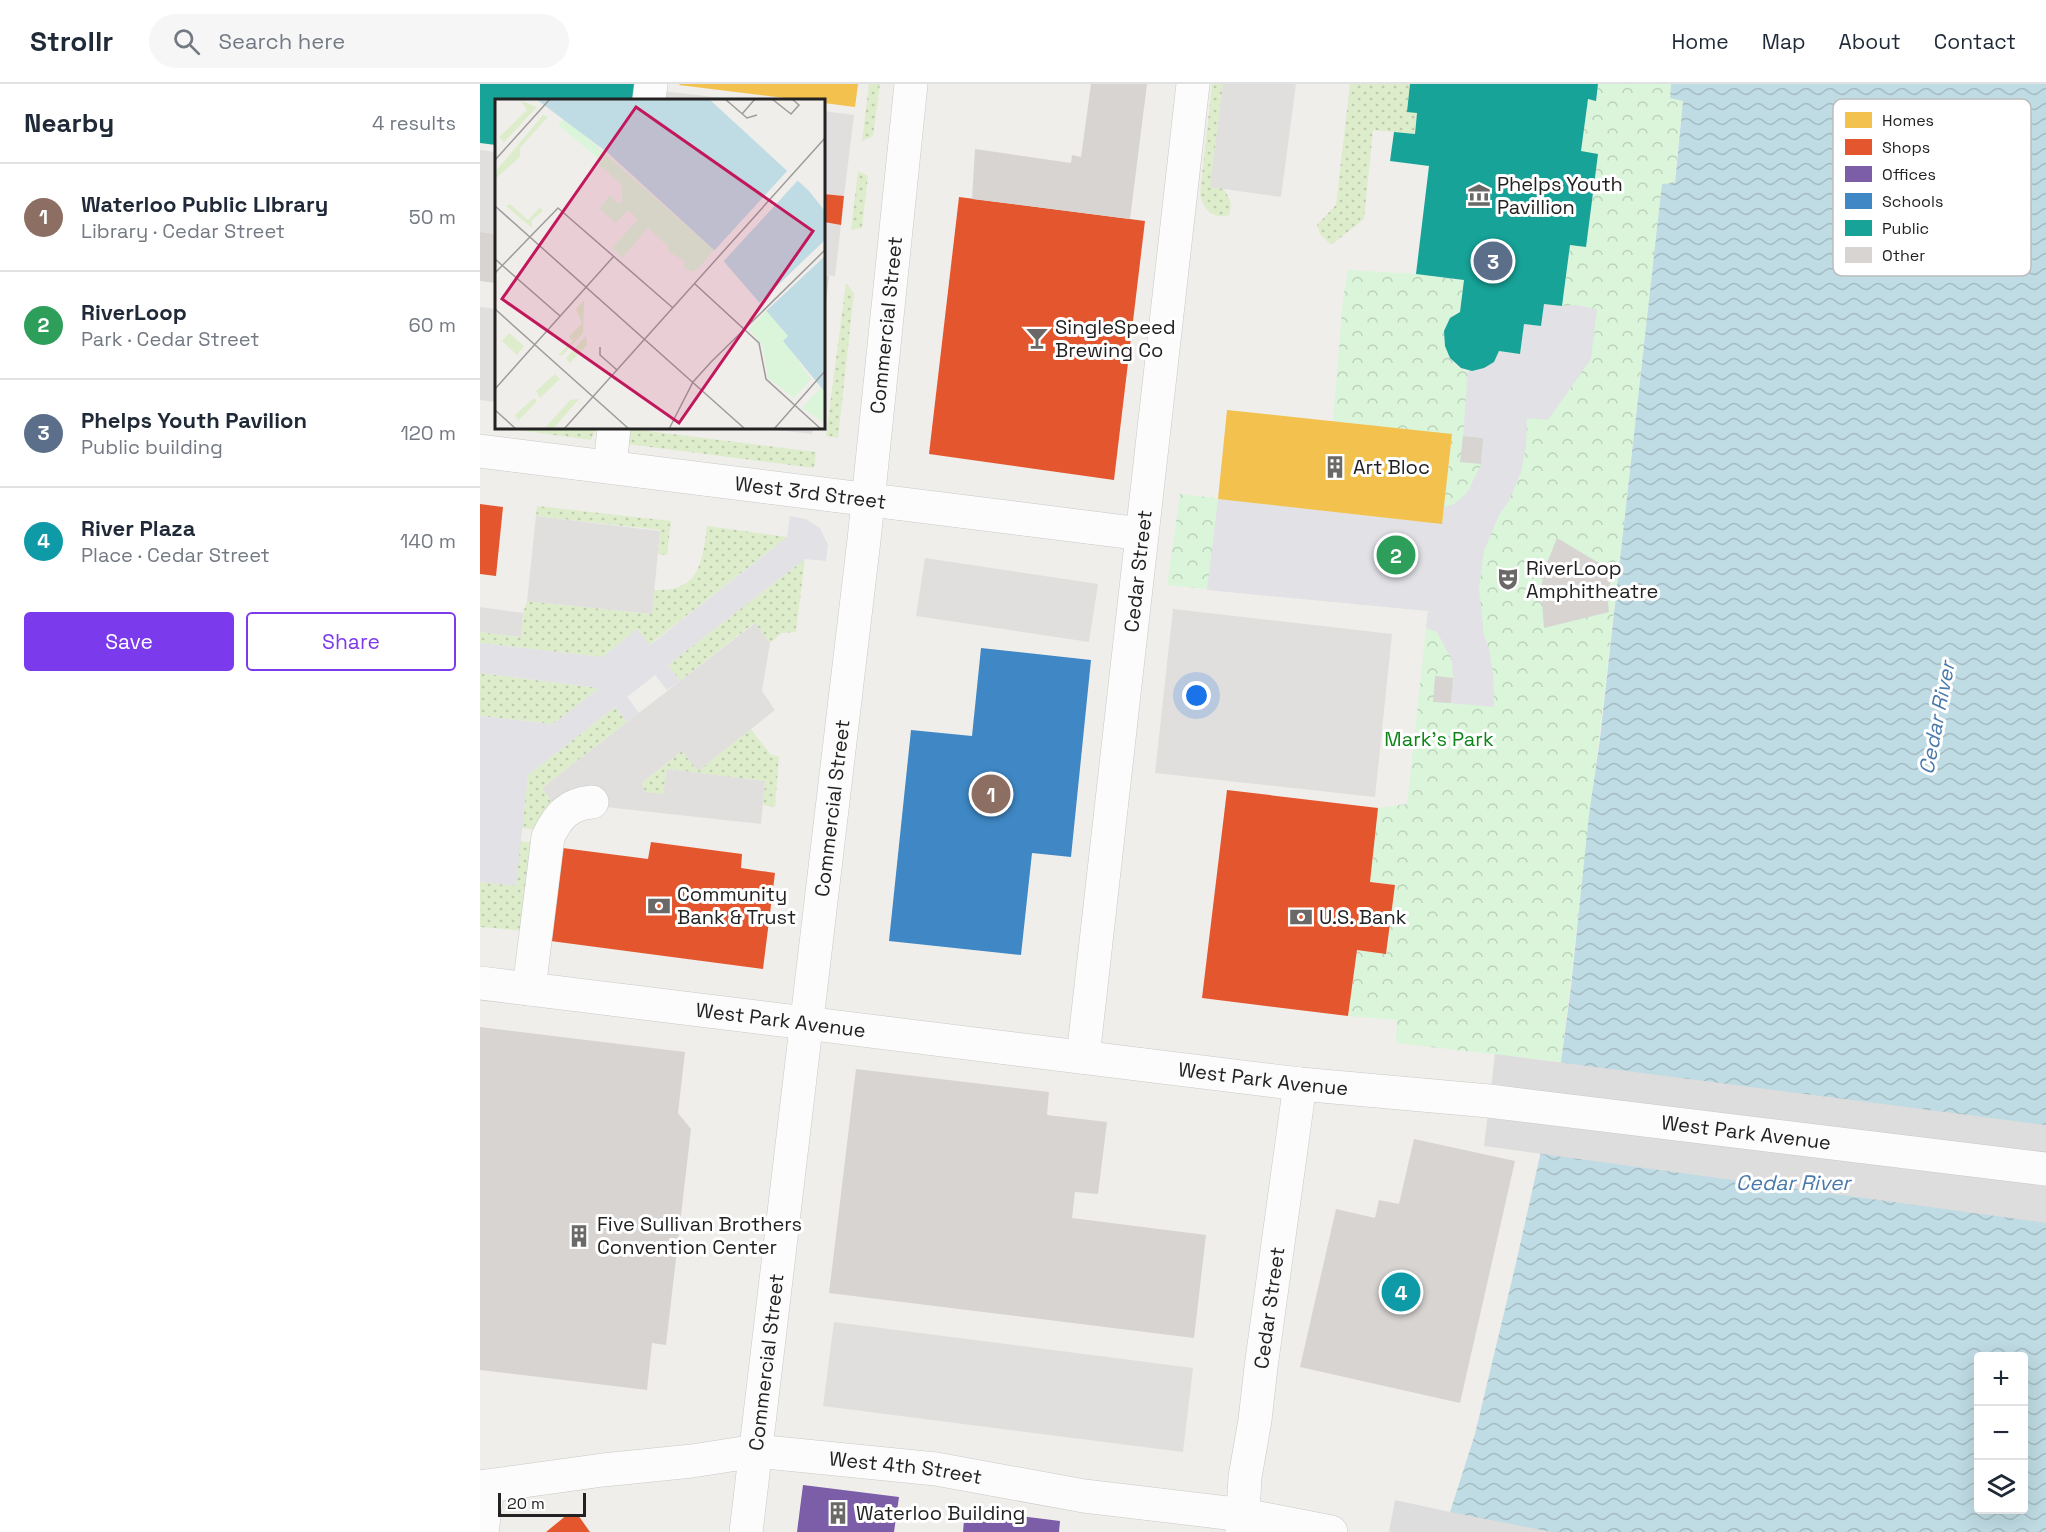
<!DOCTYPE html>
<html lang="en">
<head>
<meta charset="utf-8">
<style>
	body { margin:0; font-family:"Space Grotesk",sans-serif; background:#f6f6f7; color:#1f2937 }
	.controls { position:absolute; right:18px; bottom:18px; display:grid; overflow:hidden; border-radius:6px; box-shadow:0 6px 24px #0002 }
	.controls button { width:54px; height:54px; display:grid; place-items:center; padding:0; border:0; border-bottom:2px solid #e0e1e3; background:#fff; color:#1f2937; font:30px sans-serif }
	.scale { position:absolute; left:18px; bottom:15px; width:88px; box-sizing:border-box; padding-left:6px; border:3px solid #222; border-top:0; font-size:16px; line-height:21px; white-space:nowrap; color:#222; -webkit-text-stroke:4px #fff; paint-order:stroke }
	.you { position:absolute; left:717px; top:612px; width:21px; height:21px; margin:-15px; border:4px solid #fff; border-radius:50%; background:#1a73e8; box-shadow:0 0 0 9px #1a73e833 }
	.badge { display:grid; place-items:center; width:39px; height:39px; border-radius:50%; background:#7c3aed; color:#fff; font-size:20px; font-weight:700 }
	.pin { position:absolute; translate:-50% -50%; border:3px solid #fff; box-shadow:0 2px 6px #0006 }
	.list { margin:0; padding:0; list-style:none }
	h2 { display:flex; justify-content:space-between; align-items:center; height:78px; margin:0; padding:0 24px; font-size:26px }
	h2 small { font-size:20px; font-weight:400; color:#747a83 }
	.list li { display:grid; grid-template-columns:39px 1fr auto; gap:18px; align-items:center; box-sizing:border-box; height:108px; padding:0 24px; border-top:2px solid #e0e1e3 }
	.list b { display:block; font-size:22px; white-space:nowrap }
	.list p { margin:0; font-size:20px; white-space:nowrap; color:#747a83 }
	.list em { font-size:20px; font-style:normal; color:#747a83 }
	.actions { display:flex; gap:12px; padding:18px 24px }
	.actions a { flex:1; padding:14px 0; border:2px solid #7c3aed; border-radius:6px; text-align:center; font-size:21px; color:#7c3aed }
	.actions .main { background:#7c3aed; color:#fff }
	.icon { flex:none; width:33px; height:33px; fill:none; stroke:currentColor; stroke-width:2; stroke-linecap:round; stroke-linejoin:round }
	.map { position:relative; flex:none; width:1566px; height:1448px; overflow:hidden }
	header { display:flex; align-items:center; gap:36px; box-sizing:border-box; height:84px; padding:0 30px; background:#fff; border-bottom:2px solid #e0e1e3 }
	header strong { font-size:28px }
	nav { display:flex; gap:33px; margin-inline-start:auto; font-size:21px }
	.search { width:420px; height:54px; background:#f6f6f7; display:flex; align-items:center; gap:15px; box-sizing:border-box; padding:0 21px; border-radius:33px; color:#747a83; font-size:22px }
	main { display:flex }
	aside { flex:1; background:#fff }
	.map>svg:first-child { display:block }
</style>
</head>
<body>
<header>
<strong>Strollr</strong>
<div class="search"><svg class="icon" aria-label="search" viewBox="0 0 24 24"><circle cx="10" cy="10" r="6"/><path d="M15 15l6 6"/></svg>Search here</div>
<nav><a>Home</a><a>Map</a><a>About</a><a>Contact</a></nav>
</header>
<main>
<aside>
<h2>Nearby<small>4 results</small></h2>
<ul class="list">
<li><span class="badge" style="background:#8d6e63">1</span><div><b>Waterloo Public LIbrary</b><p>Library · Cedar Street</p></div><em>50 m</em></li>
<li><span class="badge" style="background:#2e9e5b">2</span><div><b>RiverLoop</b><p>Park · Cedar Street</p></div><em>60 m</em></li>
<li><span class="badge" style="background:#5c6f8a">3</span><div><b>Phelps Youth Pavilion</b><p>Public building</p></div><em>120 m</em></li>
<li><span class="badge" style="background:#0f9aa8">4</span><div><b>River Plaza</b><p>Place · Cedar Street</p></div><em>140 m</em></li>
</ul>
<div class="actions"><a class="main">Save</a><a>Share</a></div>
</aside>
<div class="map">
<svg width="1566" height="1448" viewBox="0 0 1566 1448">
	<defs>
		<pattern id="grass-dots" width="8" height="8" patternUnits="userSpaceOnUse" patternTransform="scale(1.5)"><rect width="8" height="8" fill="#ddeccb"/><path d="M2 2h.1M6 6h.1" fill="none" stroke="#bdcaae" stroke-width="1.8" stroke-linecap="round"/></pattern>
		<pattern id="park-crowns" width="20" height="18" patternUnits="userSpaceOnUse" patternTransform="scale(1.5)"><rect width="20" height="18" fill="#daf5da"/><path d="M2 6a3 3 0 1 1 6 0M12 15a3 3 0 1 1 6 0" fill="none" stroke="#bbd2bb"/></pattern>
		<pattern id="water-waves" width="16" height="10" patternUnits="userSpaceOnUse" patternTransform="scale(1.5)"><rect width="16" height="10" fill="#bfdbe3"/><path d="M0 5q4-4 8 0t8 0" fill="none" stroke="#a4bcc2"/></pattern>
	</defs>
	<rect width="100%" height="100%" fill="#f0eeeb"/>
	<g fill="url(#grass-dots)">
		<polygon points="389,0 400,0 393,52 382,57"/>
		<path d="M732 0H743L732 91C741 103 756 115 749 131 733 136 723 125 720 110Z"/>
		<polygon points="870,0 930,0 937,29 935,50 893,46 884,135 851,161 840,150 837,141 856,121"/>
		<polygon points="378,87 388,92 382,144 371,146"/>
		<polygon points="366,199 374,209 358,354 346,352"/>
		<polygon points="23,344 116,344 111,356"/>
		<polygon points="144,344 336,368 334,384 147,360"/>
		<polygon points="57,422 191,437 187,471 178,470 180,446 56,432"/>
		<path d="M227 442 307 453 169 561 157 545 122 573 0 559V548L41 553 43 529 47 517 172 530 174 506C220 508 222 479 227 442Z"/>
		<polygon points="325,475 316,548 302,549 290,559 274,539 200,597 188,581"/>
		<polygon points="0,589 119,604 73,640 0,632"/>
		<polygon points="135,623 147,638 62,704 71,717 67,747 42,744 48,691"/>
		<polygon points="271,645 291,671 299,672 295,723 283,721 285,697 187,685 183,711 166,708 162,702 164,697 202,667 218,687"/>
		<polygon points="40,757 55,759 46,847 0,843 0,798 36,802"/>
	</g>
	<path fill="url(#park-crowns)" d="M1118 0H1191L1190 14 1203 17 1194 100H1182L1136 510 1081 978 916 959 917 936 868 932 877 866 907 869 915 801 890 798 898 724 927 720 948 527 687 501 700 410 962 440 972 351 853 337 863 215 868 186 936 190 984 196 980 228C976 230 972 232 969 236 959 252 969 290 992 287 999 286 1007 280 1014 278L1019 267 1040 270 1044 240 1061 242 1064 220 1082 222 1090 161 1106 163 1118 70 1101 67 1108 15 1116 16Z"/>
	<g fill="#e0dfde">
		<polygon points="743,0 816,0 801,113 730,103"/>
		<polygon points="184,7 258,16 183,16"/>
		<polygon points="344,27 374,31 364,112 344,110"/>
		<polygon points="0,66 16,68 16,150 0,148"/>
		<polygon points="344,138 361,141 355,192 344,191"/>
		<polygon points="0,223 16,225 16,318 0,316"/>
		<polygon points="280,344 333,344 332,350"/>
		<polygon points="56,432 180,447 172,530 47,517"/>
		<polygon points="445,474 618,500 609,558 436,532"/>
		<polygon points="0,523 43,529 41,553 0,548"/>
		<polygon points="693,525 912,550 895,713 675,689"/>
		<polygon points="275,539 290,559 282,607 295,626 218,687 202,667 164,697 162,702 166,708 183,710 187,685 285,697 281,740 71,717 62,704"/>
		<polygon points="354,1238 713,1284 703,1368 343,1322"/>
	</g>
	<g fill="#e2e1e5">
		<polygon points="1064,220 1082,222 1095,221 1117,225 1111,275 1068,336 1047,334 1046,363 1041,388 1030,415 1019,431 1004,467 999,505 1004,551 1009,565 1013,589 1014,623 971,619 973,594 972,576 957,548 946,544 948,527 727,506 738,415 962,440 964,423 974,420 987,409 1001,380 1003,354 983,352 988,287 992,287 1014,278 1019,267 1040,270 1044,240 1061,242"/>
		<polygon points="310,432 326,435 340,444 348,461 346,477 325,475 188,581 200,597 187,606 175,591 147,613 159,629 147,638 135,623 48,691 36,802 0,798 0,632 73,640 119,604 0,589 0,559 122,573 157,545 170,561 307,453"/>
	</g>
	<path fill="url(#water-waves)" fill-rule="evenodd" d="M1191 0H1566V1448H967L970 1428 995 1350 1036 1179 1081 978 1091 903 1109 731 1120 655 1182 100 1195 99 1203 17 1190 14ZM1498 1272H1544V1426H1498Z"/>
	<g fill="#dedddd">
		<polygon points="1015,970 1566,1041 1566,1139 1004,1062"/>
		<polygon points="915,1416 970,1428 1072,1448 909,1448"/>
	</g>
	<g fill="#f2c14e">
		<polygon points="200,0 378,0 375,23 344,19 344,16 321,16 199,1"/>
		<polygon points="747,326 972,350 962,440 738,415"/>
	</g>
	<g fill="#e4572e">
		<polygon points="344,110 364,112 361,141 344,138"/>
		<polygon points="479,113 665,137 634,396 449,370"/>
		<polygon points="0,420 23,423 16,492 0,490"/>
		<polygon points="747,706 898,724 890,798 915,801 906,870 877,866 868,932 722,914"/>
		<polygon points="171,758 262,770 261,784 295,789 283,885 63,856 75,763 168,775"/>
		<polygon points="88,1430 98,1431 110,1448 66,1448"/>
	</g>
	<g fill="#7b5ea7">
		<polygon points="323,1401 419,1413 414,1448 317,1448"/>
		<polygon points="485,1425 580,1437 579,1448 483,1448"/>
	</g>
	<polygon fill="#3f88c5" points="501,564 611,576 591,773 552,769 541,871 409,857 431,646 492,652"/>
	<g fill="#17a398">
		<polygon points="0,0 162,0 160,16 16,16 16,61 0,59"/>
		<polygon points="930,0 1118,0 1116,17 1108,15 1101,67 1118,70 1106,163 1090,161 1082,222 1064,220 1061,242 1044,240 1040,270 1019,267 1014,278 1004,284 992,287 981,284 970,274 965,262 964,247 970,234 980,228 984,196 936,190 949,82 910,77 914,48 935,50 937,29 927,28"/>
	</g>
	<g fill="#d7d4d2">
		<polygon points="611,0 667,0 650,135 492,115 495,65 591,79 592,71 601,73"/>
		<polygon points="0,148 16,150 16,199 0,197"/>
		<polygon points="344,191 349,192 345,229 344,228"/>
		<polygon points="983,352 1003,354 1001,380 980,378"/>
		<polygon points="1077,454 1134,488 1127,509 1129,528 1064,544 1061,504 1065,484"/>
		<polygon points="955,592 973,594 971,619 953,618"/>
		<polygon points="0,943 205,968 198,1029 211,1045 186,1261 172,1259 167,1306 0,1286"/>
		<polygon points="376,985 569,1008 567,1031 627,1038 618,1110 595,1108 592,1134 726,1151 714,1254 349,1209"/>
		<polygon points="934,1055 1035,1077 980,1319 820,1283 856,1125 895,1134 899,1116 919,1120"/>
	</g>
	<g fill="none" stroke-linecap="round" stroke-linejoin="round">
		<g stroke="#c9c8c7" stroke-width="34">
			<g id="minor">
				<polyline points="169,16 171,0"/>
				<path id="s1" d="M0 367 662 450"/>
				<polyline points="130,383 134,344"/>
				<path id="s2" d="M0 899 820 1000 1009 1017 1566 1085"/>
				<path d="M49 905 68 753C78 732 88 720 112 718"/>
				<path id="s3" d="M603 973 713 0"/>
				<path id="s4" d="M0 1403 123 1386 212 1377 276 1367 456 1385 604 1412 764 1431 851 1448"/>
				<polyline points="2,1448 8,1402"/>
				<path id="s5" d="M266 1448 384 456 431 0"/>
				<path id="s6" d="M762 1448 765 1393 775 1336 781 1283 820 1000"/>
			</g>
		</g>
		<use href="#minor" stroke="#fdfcfc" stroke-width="33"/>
	</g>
	<defs>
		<g id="museum-bare" transform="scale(1.8)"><path d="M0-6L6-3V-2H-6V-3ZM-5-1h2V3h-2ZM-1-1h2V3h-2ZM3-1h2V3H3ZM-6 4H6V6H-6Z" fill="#6a6968" stroke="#fff" stroke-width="2.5" paint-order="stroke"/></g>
		<g id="bar-bare" transform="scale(1.8)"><path d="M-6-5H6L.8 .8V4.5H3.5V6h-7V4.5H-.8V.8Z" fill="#6a6968" stroke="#fff" stroke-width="2.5" paint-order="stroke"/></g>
		<g id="building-bare" transform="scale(1.8)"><path d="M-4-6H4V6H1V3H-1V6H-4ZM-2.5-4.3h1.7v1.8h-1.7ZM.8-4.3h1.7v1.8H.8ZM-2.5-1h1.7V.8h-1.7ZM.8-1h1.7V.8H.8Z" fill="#6a6968" stroke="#fff" stroke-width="2.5" paint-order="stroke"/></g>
		<g id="theatre-bare" transform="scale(1.8)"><path d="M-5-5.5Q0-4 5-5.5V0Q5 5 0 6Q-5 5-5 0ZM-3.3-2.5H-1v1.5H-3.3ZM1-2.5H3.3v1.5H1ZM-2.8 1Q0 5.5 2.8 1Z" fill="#6a6968" stroke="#fff" stroke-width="2.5" paint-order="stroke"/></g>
		<g id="bank-bare" transform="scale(1.8)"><path d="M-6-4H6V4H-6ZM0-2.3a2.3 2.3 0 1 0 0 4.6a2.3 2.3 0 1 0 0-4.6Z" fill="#6a6968" stroke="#fff" stroke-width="2.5" paint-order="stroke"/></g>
	</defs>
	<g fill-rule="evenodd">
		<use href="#museum-bare" x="999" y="111"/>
		<use href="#bar-bare" x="557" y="254"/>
		<use href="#building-bare" x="855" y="383"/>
		<use href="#theatre-bare" x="1028" y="495"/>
		<use href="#bank-bare" x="179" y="822"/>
		<use href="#bank-bare" x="821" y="833"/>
		<use href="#building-bare" x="99" y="1152"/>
		<use href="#building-bare" x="358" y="1429"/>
	</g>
	<g text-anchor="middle" stroke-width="6" stroke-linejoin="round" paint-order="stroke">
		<g font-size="20" fill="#222" stroke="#fff" text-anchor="start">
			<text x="1017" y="107">Phelps Youth<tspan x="1017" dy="23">Pavillion</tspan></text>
			<text x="575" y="250">SingleSpeed<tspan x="575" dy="23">Brewing Co</tspan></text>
			<text x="873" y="390">Art Bloc</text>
			<text x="1046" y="491">RiverLoop<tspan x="1046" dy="23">Amphitheatre</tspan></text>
			<text x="197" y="817">Community<tspan x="197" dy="23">Bank &amp; Trust</tspan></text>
			<text x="839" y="840">U.S. Bank</text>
			<text x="117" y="1147">Five Sullivan Brothers<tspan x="117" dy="23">Convention Center</tspan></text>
			<text x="376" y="1436">Waterloo Building</text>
		</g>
		<g font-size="20" fill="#222" stroke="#fff">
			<text dy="7" stroke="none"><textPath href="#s5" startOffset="1215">Commercial Street</textPath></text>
			<text dy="7" stroke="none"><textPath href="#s1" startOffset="333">West 3rd Street</textPath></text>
			<text dy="7" stroke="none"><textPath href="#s3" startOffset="489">Cedar Street</textPath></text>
			<text dy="7" stroke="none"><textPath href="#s5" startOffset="729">Commercial Street</textPath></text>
			<text dy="7" stroke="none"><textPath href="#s2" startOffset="303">West Park Avenue</textPath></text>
			<text dy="7" stroke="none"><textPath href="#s2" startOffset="789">West Park Avenue</textPath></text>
			<text dy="7" stroke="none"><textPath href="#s2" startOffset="1275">West Park Avenue</textPath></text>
			<text dy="7" stroke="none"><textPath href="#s6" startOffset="226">Cedar Street</textPath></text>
			<text dy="7" stroke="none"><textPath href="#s5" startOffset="171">Commercial Street</textPath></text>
			<text dy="7" stroke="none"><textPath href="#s4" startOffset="429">West 4th Street</textPath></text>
		</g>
		<g font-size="20" fill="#0c8416" stroke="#fff">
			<text x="959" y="662">Mark's Park</text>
		</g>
		<g font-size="21" font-style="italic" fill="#4a7aab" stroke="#fff">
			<text transform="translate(1457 634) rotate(-79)" y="7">Cedar River</text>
			<text x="1313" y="1106">Cedar River</text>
		</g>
	</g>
	<g transform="translate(15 15)">
		<rect width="330" height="330" fill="#f0eeeb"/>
		<path d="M26 2 42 8 0 53 9 43 4 38 32 11ZM48 16 53 18 25 49V58L0 80V73ZM15 105 33 121 45 108 42 105 48 112 37 121V129L11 107ZM89 201 88 234 68 256H63L78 242 74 238 87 224 81 210ZM14 234 29 247 22 256 7 242ZM91 237 92 246 75 264 77 268 71 259ZM60 275 65 280 45 299 41 292ZM39 299 42 302 24 321 26 325 20 316ZM84 300 58 330H49L75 301Z" fill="#ddeccb"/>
		<path d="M70 19 219 151 203 170 196 173 188 167 191 163 173 152 174 148 153 129 127 159 117 149 143 120 133 111 121 124 104 110 115 96 122 104 127 103V86L104 66 102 58 63 26ZM272 211 293 237 289 242 316 280 299 299 273 279 268 247 254 230ZM326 288 330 293V324L307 309Z" fill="#daf5da"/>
		<path d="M41 0H214L314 92 330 112V293L288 242 293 237 219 151 113 54Z" fill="#bfdbe3"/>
		<path d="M294 70 305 79 227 164 217 154ZM330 141V157L270 213 263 205Z" fill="#f0eeeb"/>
		<path fill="none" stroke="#9e9c9b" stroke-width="1.5" d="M230 0 252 19 262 16M277 0 296 15 304 6 297 0M247 15 260 0M0 61 55 0M0 107 250 330M0 160 65 217M0 174 63 109 178 209M200 185 264 244 271 280 326 330M0 210 134 330M105 248V256L122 271M0 290 119 157M0 311 21 330M69 330 330 39M174 330 198 283 216 263 330 151M279 330 330 272"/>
		<path fill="#c2185b" fill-opacity="0.15" stroke="#c2185b" stroke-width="3" d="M141 8 318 132 184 324 7 200Z"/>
		<rect width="330" height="330" fill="none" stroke="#222" stroke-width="3"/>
	</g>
	<rect x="1353" y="15" width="198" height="177" rx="9" fill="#fff" stroke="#bdbdbd" stroke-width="1.5"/>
	<rect x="1365" y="28" width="27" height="16" fill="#f2c14e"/>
	<rect x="1365" y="55" width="27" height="16" fill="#e4572e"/>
	<rect x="1365" y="82" width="27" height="16" fill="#7b5ea7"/>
	<rect x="1365" y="109" width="27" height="16" fill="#3f88c5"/>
	<rect x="1365" y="136" width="27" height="16" fill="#17a398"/>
	<rect x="1365" y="163" width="27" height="16" fill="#d7d4d2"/>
	<g font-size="16" fill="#222">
		<text x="1402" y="42">Homes</text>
		<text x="1402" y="69">Shops</text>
		<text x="1402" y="96">Offices</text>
		<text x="1402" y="123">Schools</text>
		<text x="1402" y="150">Public</text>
		<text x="1402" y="177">Other</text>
	</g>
</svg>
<div class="controls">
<button>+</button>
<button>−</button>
<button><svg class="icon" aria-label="layers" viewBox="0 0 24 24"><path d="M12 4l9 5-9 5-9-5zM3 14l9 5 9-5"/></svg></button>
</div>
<div class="scale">20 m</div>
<div class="you"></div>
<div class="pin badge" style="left:511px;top:710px;background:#8d6e63">1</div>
<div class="pin badge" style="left:916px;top:471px;background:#2e9e5b">2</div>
<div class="pin badge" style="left:1013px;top:177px;background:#5c6f8a">3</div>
<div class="pin badge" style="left:921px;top:1208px;background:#0f9aa8">4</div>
</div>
</main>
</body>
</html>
